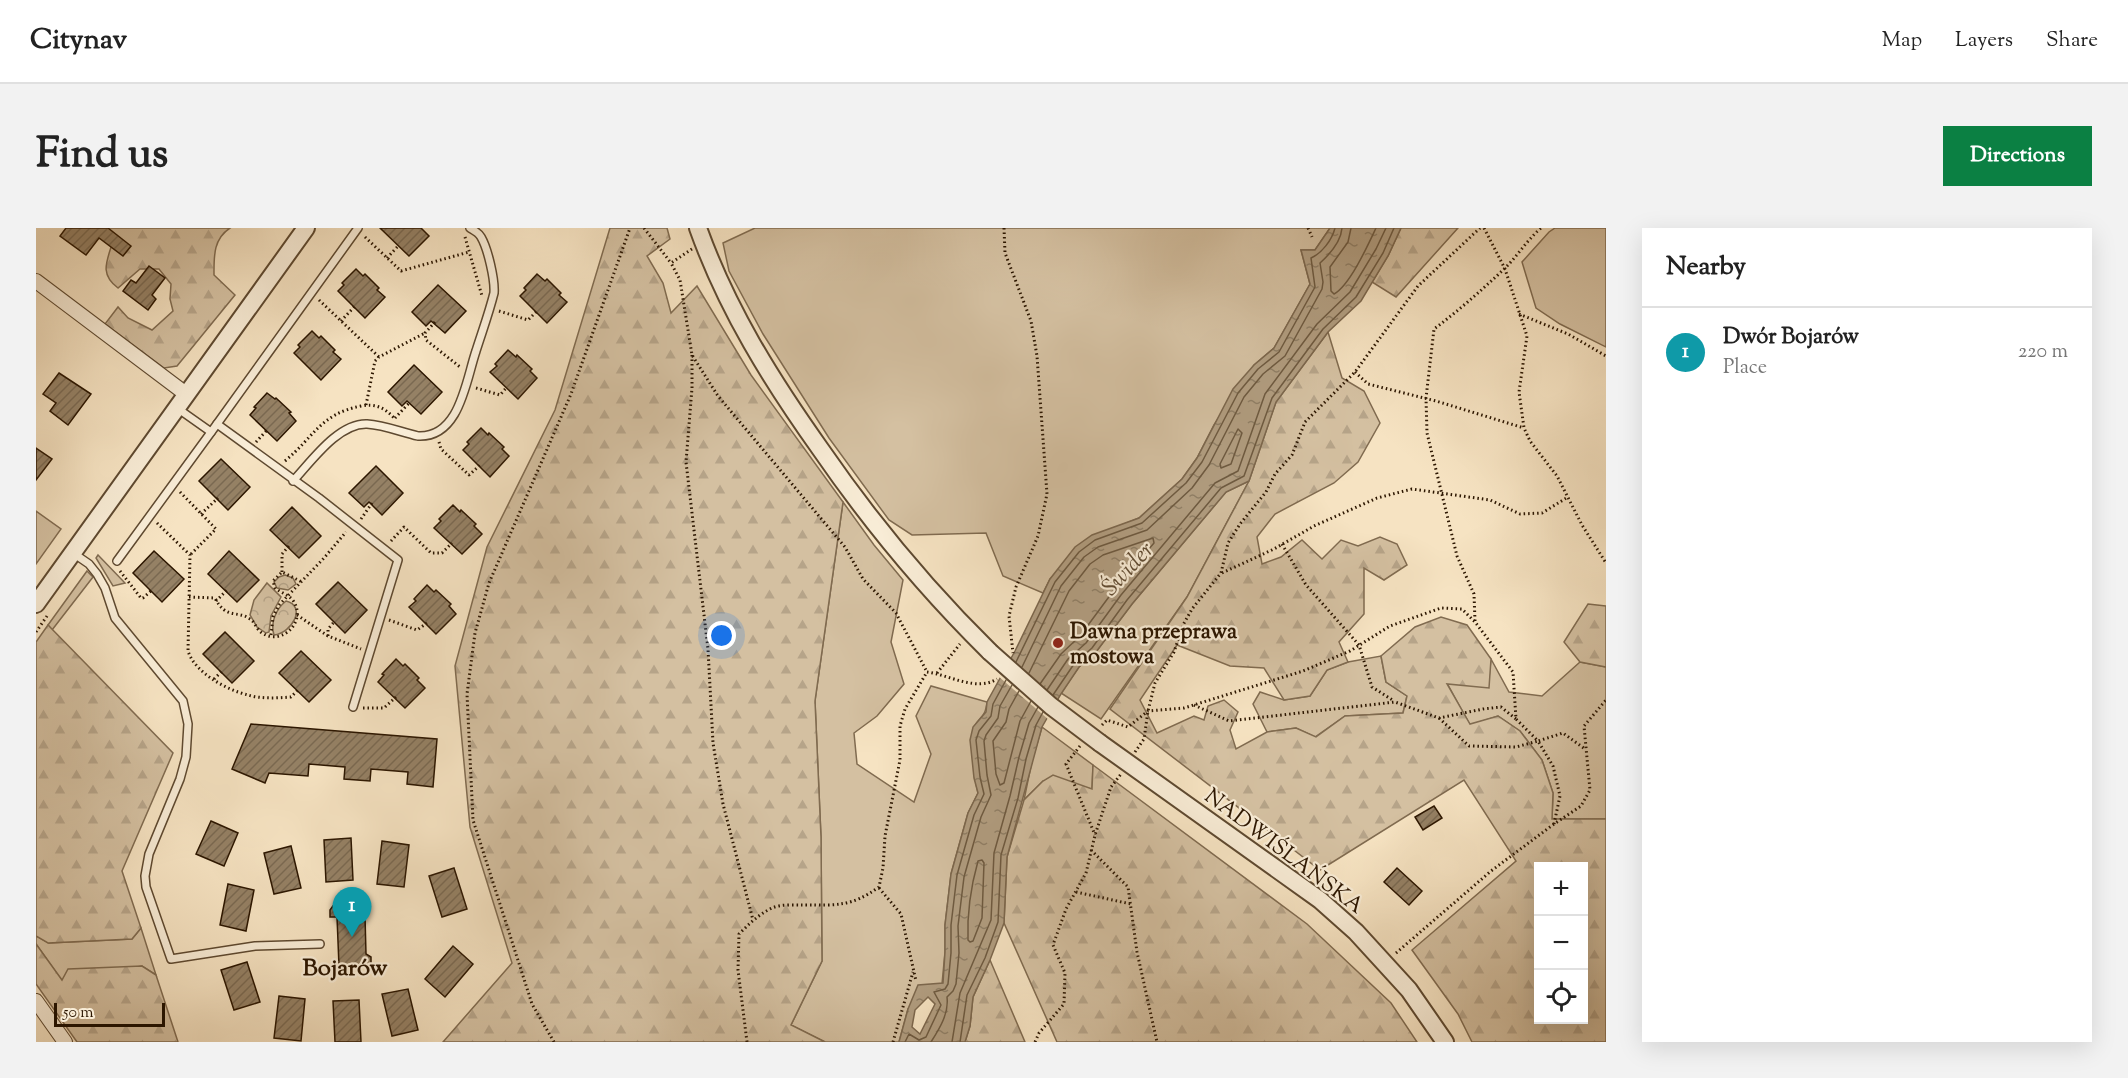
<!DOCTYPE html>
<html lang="en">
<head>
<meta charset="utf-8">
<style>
	body { margin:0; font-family:"Sorts Mill Goudy",serif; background:#f2f2f2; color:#222 }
	.controls { position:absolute; right:18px; bottom:18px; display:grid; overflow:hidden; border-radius:0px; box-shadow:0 6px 24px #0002 }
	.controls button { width:54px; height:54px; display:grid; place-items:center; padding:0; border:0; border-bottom:2px solid #e0e0e0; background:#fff; color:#222; font:30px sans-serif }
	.scale { position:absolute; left:18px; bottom:15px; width:111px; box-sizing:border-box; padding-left:6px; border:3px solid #2c1600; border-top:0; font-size:16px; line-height:21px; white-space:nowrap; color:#2c1600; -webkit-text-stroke:4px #f9edd7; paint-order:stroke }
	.you { position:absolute; left:686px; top:408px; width:21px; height:21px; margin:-15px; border:4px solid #fff; border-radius:50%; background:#1a73e8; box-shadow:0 0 0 9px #1a73e833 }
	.badge { display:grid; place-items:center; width:39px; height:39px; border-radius:50%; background:#0b8043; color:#fff; font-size:20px; font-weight:700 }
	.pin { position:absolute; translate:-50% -50px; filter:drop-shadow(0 2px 3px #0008) }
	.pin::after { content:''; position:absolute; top:32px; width:21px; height:18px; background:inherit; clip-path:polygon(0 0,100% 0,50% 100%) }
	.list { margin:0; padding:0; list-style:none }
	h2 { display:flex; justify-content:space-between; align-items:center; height:78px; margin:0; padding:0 24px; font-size:26px }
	h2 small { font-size:20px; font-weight:400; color:#767676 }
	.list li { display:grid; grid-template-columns:39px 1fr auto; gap:18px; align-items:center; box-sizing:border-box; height:90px; padding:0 24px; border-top:2px solid #e0e0e0 }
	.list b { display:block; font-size:22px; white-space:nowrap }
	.list p { margin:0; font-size:20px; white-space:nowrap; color:#767676 }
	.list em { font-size:20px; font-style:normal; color:#767676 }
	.icon { flex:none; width:33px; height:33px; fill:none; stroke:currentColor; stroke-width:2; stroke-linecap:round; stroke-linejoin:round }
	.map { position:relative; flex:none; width:1570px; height:814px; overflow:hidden; border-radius:0px }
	header { display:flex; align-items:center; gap:36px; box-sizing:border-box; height:84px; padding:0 30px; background:#fff; border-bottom:2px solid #e0e0e0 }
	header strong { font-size:28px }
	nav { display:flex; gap:33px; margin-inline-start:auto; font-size:21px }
	.intro { display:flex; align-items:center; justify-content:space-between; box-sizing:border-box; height:144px; padding:0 36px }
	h1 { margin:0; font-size:42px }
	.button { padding:15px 27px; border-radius:0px; background:#0b8043; color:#fff; font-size:21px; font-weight:700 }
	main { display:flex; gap:36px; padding:0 36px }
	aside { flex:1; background:#fff; border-radius:0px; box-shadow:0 6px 24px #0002 }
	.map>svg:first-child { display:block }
</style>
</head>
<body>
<header>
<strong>Citynav</strong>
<nav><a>Map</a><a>Layers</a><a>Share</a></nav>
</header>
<div class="intro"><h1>Find us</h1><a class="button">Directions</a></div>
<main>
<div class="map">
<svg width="1570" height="814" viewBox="0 0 1570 814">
	<defs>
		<pattern id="forest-firs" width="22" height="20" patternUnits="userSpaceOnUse" patternTransform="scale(1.5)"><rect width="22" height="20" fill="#d4c0a1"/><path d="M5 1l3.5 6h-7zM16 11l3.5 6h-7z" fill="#b6a489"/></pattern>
		<pattern id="park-crowns" width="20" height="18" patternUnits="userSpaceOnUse" patternTransform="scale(1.5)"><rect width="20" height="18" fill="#d4c0a1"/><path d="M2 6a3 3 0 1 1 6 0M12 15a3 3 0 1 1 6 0" fill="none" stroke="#b6a489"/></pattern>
		<pattern id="water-ripples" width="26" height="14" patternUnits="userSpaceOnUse" patternTransform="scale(1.5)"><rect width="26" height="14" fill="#b19d80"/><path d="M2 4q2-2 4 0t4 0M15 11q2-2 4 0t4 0" fill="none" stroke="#907f66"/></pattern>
		<pattern id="building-hatch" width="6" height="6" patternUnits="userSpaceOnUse" patternTransform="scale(1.5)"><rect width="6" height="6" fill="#958165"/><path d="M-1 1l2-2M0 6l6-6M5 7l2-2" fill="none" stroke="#7a6951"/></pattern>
	</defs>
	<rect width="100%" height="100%" fill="#f6e3c2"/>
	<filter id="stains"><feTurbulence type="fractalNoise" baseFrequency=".00333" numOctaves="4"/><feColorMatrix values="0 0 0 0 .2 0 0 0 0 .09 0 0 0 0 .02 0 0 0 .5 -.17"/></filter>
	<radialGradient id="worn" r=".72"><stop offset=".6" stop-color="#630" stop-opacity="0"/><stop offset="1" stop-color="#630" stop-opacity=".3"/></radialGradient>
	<g fill="#d4c0a1" stroke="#806b50" stroke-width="1.5">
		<polygon points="719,0 1294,0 1279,22 1265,22 1274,56 1238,120 1218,137 1178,197 1161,230 1146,251 1103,290 1081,299 1014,351 1007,365 967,348 950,305 876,307 853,292 793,210 727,106 693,43 687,15"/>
		<polygon points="1519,0 1570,0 1570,119 1524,96 1500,80 1486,34 1513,4"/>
		<polygon points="1213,253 1151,369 1065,491 1025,465 1043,439 1060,424 1096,376 1190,264"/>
		<path d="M807 274 838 317 867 352 855 414 868 456 841 488 818 505 821 536 878 574 895 526 880 488 895 458 951 474C949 491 944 487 938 499 933 508 939 554 942 565L932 585 915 646 909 697V724L906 756 872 781 863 814H789L755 797 786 733 785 609 779 473Z"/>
		<polygon points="0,283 25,301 0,336"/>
		<polygon points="62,327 89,355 77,358 60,330"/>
		<polygon points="51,343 57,349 16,402 12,397"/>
		<polygon points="1345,428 1350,454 1371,468 1367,485 1309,488 1279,509 1260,500 1231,504 1217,476 1224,464 1248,472 1274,468 1291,442 1312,434"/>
		<polygon points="1455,431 1473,464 1506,468 1544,434 1570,439 1570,591 1516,591 1517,565 1506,532 1484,503 1462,488 1434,497 1411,455 1452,459"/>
		<polygon points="1006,499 1057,537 1056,561 1007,553 988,572 996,533"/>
		<polygon points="105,700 120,747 106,738 26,753 0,716 0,708 13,715 96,711"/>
	</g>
	<g fill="url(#forest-firs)" stroke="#806b50" stroke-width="1.5" fill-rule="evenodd">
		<path d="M55 0H194C177 11 178 29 178 47L199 67 141 138 128 140 69 96 82 79 92 90 116 102 137 83 134 71 135 56 123 41H104L82 60C63 46 71 33 77 13Z"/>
		<polygon points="574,0 631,0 634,11 611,28 627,55 635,85 661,58 715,147 807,274 779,473 785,609 786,733 755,797 789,814 407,814 476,735 434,599 419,438 451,319 519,182"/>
		<polygon points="1365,0 1422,0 1360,69 1336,54 1352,28"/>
		<path d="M1292 104 1306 150 1328 163 1344 195 1322 234 1298 255 1239 286 1221 309 1226 336 1245 329 1266 312 1286 331 1305 312 1322 318 1344 309 1361 316 1371 337 1348 352 1328 340V386L1303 414 1312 434 1291 442 1274 468 1248 472 1228 440 1194 438 1141 417 1104 472 1121 505 1158 488 1168 492 1172 478 1188 472 1202 484 1194 502 1200 521 1231 504 1260 500 1280 509 1309 488 1367 485 1371 468 1350 454 1345 428 1379 399 1405 389 1431 397 1455 431 1453 460 1411 456 1434 496 1462 488 1484 503 1506 532 1517 565 1516 591H1570V814H1436L1422 786 1376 722 1480 633 1428 552 1284 642 1074 481 1151 369 1213 253 1240 174ZM1502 638H1548V792H1502Z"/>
		<polygon points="1552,376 1570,378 1570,439 1544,434 1528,414"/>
		<polygon points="12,397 137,525 86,643 105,700 96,711 12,715 0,708 0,414"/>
		<polygon points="1057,537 1271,696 1355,775 1381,814 1021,814 968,695 971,629 988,572 1007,553 1017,547 1056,561"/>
		<polygon points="0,716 26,752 32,741 106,738 120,747 142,814 41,814 0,756"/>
		<polygon points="954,732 989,814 929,814 934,798 937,769"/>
	</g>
	<g fill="url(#park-crowns)" stroke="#806b50" stroke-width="1.5">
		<polygon points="249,347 257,350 260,356 252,362 241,360 238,354 243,349"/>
		<polygon points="231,355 245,369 235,388 233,404 230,405 221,399 214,387 218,372"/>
		<path d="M250 373C271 378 256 405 238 407 234 395 240 381 250 373Z"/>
	</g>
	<path fill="url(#water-ripples)" stroke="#7c674d" stroke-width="1.5" fill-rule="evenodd" d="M1294 0H1365L1352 28 1325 73 1292 104 1240 174 1213 253 1190 264 1096 376 1060 424 1043 439 1025 466 1006 499 971 629 968 695 954 732 937 769 934 798 929 814H863L872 781 882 757 907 755 909 724V697L915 646 932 585 942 565 938 550 934 512 937 499 950 484 951 474 979 423 1014 351 1039 319 1056 307 1103 290 1146 251 1161 230 1197 161 1218 137 1238 120 1274 56 1265 22H1279ZM892 769 899 776 884 806 876 799 879 782Z"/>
	<polygon fill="#f6e3c2" points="973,428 1024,473 1013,492 962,448"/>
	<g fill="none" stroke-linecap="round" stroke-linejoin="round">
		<g stroke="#6e5a40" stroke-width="1.5">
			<path d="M1315 0 1312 14 1294 39 1295 63 1298 66C1314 57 1332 17 1340 0"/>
			<polygon points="1202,201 1206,205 1195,236 1185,240 1184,236"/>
			<path d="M980 434 1019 354 1043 324 1059 312 1106 295 1150 255 1166 234 1202 165 1222 141 1243 124 1279 59 1275 30C1286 25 1296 12 1299 0"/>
			<path d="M986 439 1025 358 1048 329 1062 319 1111 302 1156 260 1173 237 1208 169 1227 146 1249 128 1286 61 1287 54 1284 35C1294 26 1305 13 1306 0"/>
			<polyline points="993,445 1033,363 1054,336 1067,327 1117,310 1118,315 1078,362 1044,408 1025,426 1004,456"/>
			<polyline points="1011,462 1032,431 1050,415 1085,367 1179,255 1202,243 1229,166 1281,96 1314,64 1340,21 1350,0"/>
			<polyline points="983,463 973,481 970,494 957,513 960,546 964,557 968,555 984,493 995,473"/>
			<polyline points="1017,467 1038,436 1056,420 1091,372 1185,260 1208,248 1236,170 1287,101 1320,69 1347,25 1358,0"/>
			<path d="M946 632 948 635 946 690 937 713 934 714 932 712C931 687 935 658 942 633Z"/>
			<polyline points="869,814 873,806 883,812 890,809 905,777 898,764 909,761 912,756 915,725 915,697 921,647 938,587 948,566 944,549 940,512 943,503 955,488 957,476 970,452"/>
			<path d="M895 814C904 800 913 785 911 769L917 763 920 756 923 725 922 698 928 649 945 589 955 567 951 547 948 513 950 507 962 490 964 478 976 457"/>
			<polyline points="916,814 924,765 955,692 958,625 974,568 983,529 993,495 1002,479"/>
			<polyline points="924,814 931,767 949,730 962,694 965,627 982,570 990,531 1000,497 1007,484"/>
		</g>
	</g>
	<g fill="url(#building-hatch)" stroke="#2c1600" stroke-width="1.5">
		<polygon points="30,0 72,0 95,18 87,28 63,10 50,27 24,8"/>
		<polygon points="344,0 385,0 393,8 373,28"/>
		<polygon points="113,38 129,50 116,67 120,71 112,82 87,63 95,52 100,55"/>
		<polygon points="320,41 327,48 329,46 343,60 341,62 349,69 329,90 302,63 308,57 306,55"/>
		<polygon points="501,46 509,53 511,51 525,65 523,67 531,74 511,95 484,68 490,62 488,60"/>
		<polygon points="402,57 430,83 409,105 395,93 390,98 376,84"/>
		<polygon points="276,103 283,110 285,108 299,122 297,124 305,131 285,152 258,125 264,119 262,117"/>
		<polygon points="472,122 480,129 481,127 496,141 494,143 501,150 482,171 454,144 461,138 459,136"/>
		<polygon points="378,137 406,164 385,186 371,173 366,178 352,164"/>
		<polygon points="23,145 55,166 32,197 14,183 20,175 7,166"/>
		<polygon points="231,165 239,171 240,170 255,184 253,185 260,193 241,213 214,187 220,180 218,179"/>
		<polygon points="445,200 452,207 453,205 468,219 466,221 473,228 454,249 427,222 433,216 431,214"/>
		<polygon points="0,220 16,231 0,252"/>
		<polygon points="185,231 214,259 192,282 163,253"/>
		<polygon points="340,238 367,265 346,287 333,274 328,279 313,265"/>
		<polygon points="417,277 424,284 425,282 440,296 438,298 446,306 426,326 398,300 405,293 403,291"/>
		<polygon points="256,279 285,308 263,330 234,302"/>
		<polygon points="118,323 148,351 126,374 97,345"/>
		<polygon points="193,323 223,352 201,374 172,346"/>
		<polygon points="302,354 331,382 309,405 280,376"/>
		<polygon points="391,357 398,364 400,362 415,376 413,378 420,386 400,406 373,379 380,373 378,371"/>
		<polygon points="189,404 218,433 196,455 167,426"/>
		<polygon points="265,423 295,452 273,474 243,445"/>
		<polygon points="360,431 367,438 369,436 383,450 381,452 389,460 369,480 342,454 348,447 346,446"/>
		<polygon points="215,496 401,511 397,559 371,556 372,544 335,541 334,553 308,551 309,539 273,536 272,548 233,545 229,555 196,541"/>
		<polygon points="1398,578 1406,590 1387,602 1379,589"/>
		<polygon points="175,593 202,605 188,638 160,626"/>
		<polygon points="315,610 317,652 290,654 288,612"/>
		<polygon points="346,613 373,617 368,659 341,656"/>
		<polygon points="255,618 265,660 238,666 228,625"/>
		<polygon points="418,640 431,681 406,689 393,648"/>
		<polygon points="1361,640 1386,663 1373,677 1348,654"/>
		<polygon points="192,656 218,662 210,703 184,697"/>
		<polygon points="299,675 314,688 329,688 330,726 335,729 335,738 303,738 301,689 294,689 294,682"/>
		<polygon points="417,718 437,736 409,769 389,751"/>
		<polygon points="211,734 224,774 198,782 185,742"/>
		<polygon points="372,761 382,802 356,808 346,766"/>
		<polygon points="243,768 269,771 265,813 238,810"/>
		<polygon points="323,772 325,814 299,814 297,773"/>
	</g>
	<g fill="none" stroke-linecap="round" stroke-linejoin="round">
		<g stroke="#5e4930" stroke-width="10">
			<g id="service">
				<polyline points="141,180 175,204"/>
				<polyline points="181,196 283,270 362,332 317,479"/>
				<path d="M257 253C275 234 302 195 331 196 348 197 365 204 382 208 424 210 430 152 440 123 446 104 453 85 458 65 459 52 452 21 445 9 443 5 439 3 434 0"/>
				<polyline points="37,325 53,336 61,346 69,360 79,390 147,473 152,496 150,529 144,551 113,626 109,648 110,659 135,731 219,718 284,716"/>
				<polyline points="81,333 181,196 322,0"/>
			</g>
		</g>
		<g stroke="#5e4930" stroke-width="16">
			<g id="minor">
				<polyline points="0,53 150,166"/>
				<polyline points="0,773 29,814"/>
			</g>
		</g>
		<g stroke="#5e4930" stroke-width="20">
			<g id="tertiary">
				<path d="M662 0C691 81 735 152 785 222 836 296 890 361 954 424"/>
				<polyline points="0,376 270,0"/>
				<polyline points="1064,515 1284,672 1320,704 1373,762 1409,814"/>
			</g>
		</g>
		<g stroke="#2c1600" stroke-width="3" stroke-dasharray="1.5 3" stroke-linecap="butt">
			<polyline points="608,0 635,35"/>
			<polyline points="968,0 969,25 995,93 1001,128 1011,266 1002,308 980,359 973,388 977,425"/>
			<polyline points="1272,0 1276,9"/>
			<polyline points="1448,0 1469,41 1491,108 1483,164 1488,200 1494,213 1521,248 1546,297 1570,335"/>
			<polyline points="329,9 365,43 433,24"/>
			<polyline points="429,9 446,68"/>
			<polyline points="656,21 635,35 644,52 656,127 682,168 809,319 827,351 860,385 891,444"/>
			<polyline points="351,30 363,17"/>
			<polyline points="283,72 343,129"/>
			<polyline points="463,83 492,92 501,83"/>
			<polyline points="1483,86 1532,106 1570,128"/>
			<polyline points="305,93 319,78"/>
			<polyline points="399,94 389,105 390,112 424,139"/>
			<polyline points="656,127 656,160 650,234 672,421 677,515 687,576 717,692"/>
			<polyline points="1319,144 1332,156 1400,173 1488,200"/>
			<polyline points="440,160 464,167 471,159"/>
			<polyline points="330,177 339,133 343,129 389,105"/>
			<polyline points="359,190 374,174"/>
			<polyline points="220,214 231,202"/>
			<polyline points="403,214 405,221 433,247 444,237"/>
			<path d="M249 233C278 209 284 186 325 178 339 175 349 180 358 190"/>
			<polyline points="144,264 180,301 154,327"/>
			<polyline points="165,286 182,270"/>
			<polyline points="325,291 336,275"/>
			<path d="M121 295 154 327 152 423C159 445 191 462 212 467 225 471 241 470 255 469L262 462"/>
			<polyline points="355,313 368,299 395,325 406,325 416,315"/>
			<polyline points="1246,316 1270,357 1323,417 1336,459 1358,473"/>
			<polyline points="84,343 105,370 107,370 116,362"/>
			<polyline points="246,344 246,326 253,318"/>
			<polyline points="1186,345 1238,321 1278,298 1341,270 1376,261 1454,272 1484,286 1506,285 1532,269"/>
			<path d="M153 369 179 370C190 392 202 382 214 391 219 394 220 401 226 405 246 418 270 394 258 374 254 367 245 365 239 360L237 353 246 344 266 354"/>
			<polyline points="180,373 191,362"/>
			<polyline points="261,387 292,408 325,421"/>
			<polyline points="353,392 381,402 391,395"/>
			<path d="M1439 393 1438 366 1421 328 1391 205 1390 170 1398 101C1422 83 1445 63 1467 42 1481 29 1490 13 1505 0"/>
			<polyline points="0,404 11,388"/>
			<polyline points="235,407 237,389 243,377 288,330 310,304"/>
			<polyline points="292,408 292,401 299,393"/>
			<path d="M891 444C914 447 940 464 961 451"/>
			<polyline points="901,445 924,416"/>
			<polyline points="178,451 186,443"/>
			<polyline points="1158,477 1193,493 1359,474 1403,490 1447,481 1465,479 1480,491"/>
			<polyline points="327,480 348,480 360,469"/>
			<polyline points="1403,490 1433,518 1480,519 1502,513 1517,538 1524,568 1518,596"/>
			<polyline points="1066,497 1071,492 1092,499 1112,483 1148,480 1267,443 1314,423 1354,398 1405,380 1426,381 1439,394 1477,444 1480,491 1502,513 1527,505 1549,521"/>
			<polyline points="1044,518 1030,536 1059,607"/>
			<polyline points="1099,524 1108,511 1112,483 1119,455 1138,424 1147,397 1156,381 1185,345 1192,315 1204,296 1230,264 1239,246 1256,227 1269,194 1319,144 1382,58 1444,0"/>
			<polyline points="1055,622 1092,659 1101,724 1121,814"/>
			<polyline points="843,660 865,686 880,753"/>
			<polyline points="1040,664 1095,676"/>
			<polyline points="1360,725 1455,643 1518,596 1545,578 1554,562 1548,498 1570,472"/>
			<polyline points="518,814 496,776 437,592 431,466 439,405 453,355 535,166 594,0"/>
			<path d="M711 814 702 742 703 706C713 696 723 686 736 680 745 676 758 677 768 677 801 677 815 679 843 659L847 640 849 608 864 532V498L869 481 891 444"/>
			<polyline points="857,814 877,744"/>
			<polyline points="999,814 1003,805 1028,776 1029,745 1017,717 1030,681 1050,645 1059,607 1075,559 1085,546"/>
		</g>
		<use href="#service" stroke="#f9edd7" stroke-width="7"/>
		<use href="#minor" stroke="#f9edd7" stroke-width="14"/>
		<use href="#tertiary" stroke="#f9edd7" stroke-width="16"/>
		<g stroke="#5e4930" stroke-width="20" stroke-linecap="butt">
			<polyline id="tertiary-bridge" points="954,424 1015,478 1064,515"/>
		</g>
		<use href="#tertiary-bridge" stroke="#f9edd7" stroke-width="16"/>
	</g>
	<circle fill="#8f2418" stroke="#f9edd7" stroke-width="2" cx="1022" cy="415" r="6"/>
	<g text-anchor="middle" stroke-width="4.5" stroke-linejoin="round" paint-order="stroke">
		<g font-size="22" font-weight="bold" fill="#2c1600" stroke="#f9edd7" text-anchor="start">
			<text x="1034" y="410">Dawna przeprawa<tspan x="1034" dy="25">mostowa</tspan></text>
		</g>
		<g font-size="22" fill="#2c1600" stroke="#f9edd7">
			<text transform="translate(1249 622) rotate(37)" y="8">NADWIŚLAŃSKA</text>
		</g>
		<g font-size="24" font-style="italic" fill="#614c33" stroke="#f9edd7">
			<text transform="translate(1091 340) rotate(-47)" y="8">Świder</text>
		</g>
		<g font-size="24" font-weight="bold" fill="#2c1600" stroke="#f9edd7">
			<text x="309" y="747">Bojarów</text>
		</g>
	</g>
	<rect width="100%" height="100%" filter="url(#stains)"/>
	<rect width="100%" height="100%" fill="url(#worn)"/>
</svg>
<div class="controls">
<button>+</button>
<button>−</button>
<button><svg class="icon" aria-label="locate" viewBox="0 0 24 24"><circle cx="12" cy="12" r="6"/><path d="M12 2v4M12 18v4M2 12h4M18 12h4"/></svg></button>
</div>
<div class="scale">50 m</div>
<div class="you"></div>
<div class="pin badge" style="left:316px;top:709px;background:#0f9aa8">1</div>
</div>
<aside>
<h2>Nearby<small></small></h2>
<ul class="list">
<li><span class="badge" style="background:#0f9aa8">1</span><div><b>Dwór Bojarów</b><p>Place</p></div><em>220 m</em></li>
</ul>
</aside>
</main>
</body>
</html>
